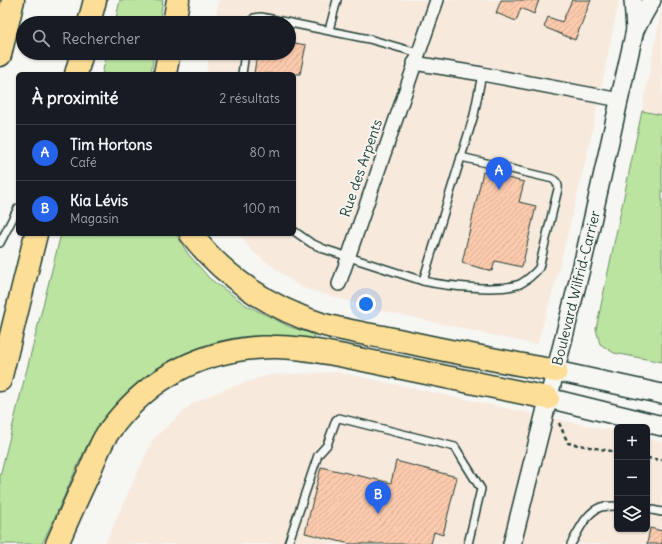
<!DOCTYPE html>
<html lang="fr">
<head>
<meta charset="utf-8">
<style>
	body { margin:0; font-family:Delius,sans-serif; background:#242831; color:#f1f3f6 }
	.controls { position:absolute; right:12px; bottom:12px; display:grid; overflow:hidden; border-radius:6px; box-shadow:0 1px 3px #0004 }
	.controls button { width:36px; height:36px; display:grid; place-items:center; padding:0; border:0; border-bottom:1px solid #363941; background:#171b24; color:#f1f3f6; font:20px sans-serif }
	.you { position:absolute; left:366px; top:304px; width:14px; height:14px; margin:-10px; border:3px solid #fff; border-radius:50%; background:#1a73e8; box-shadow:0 0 0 6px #1a73e833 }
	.badge { display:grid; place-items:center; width:26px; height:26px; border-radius:50%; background:#2563eb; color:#fff; font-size:13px; font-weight:700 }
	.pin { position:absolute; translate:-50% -33px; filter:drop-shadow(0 1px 2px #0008) }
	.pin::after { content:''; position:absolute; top:21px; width:14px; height:12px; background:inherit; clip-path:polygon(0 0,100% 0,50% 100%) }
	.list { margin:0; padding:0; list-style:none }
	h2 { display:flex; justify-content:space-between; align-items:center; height:52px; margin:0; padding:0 16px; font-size:17px }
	h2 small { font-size:13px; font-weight:400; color:#9ea1a6 }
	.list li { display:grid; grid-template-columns:26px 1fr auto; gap:12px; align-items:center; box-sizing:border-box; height:56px; padding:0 16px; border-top:1px solid #363941 }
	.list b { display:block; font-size:15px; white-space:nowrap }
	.list p { margin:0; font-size:13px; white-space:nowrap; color:#9ea1a6 }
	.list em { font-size:13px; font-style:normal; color:#9ea1a6 }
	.icon { flex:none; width:22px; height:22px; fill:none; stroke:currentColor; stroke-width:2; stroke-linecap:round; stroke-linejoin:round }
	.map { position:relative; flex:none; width:662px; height:544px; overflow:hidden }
	.search { position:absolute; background:#171b24; box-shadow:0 1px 3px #0004; left:16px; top:16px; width:280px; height:44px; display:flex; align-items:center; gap:10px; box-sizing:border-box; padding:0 14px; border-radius:22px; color:#9ea1a6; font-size:15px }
	.panel { position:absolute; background:#171b24; box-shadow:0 1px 3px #0004; left:16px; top:72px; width:280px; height:164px; border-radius:6px }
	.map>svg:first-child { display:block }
</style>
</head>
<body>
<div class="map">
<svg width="662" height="544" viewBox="0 0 662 544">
	<defs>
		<pattern id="building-hatch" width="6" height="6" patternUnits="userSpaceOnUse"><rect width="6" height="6" fill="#fccaac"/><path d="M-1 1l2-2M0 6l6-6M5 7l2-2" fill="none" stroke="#d8ae95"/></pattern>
	</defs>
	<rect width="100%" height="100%" fill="#f6f6f2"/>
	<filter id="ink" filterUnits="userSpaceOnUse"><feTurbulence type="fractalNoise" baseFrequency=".025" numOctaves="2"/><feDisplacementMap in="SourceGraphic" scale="8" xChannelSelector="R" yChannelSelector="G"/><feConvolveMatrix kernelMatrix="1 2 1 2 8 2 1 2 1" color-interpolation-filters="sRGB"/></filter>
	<g filter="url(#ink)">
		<g fill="#f8e9dd">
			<polygon points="219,0 619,0 590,142 559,269 537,345 379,310 300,287 252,251 239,234 294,234 294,74 206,74 210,53 289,53 289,23 215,23"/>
			<polygon points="662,7 662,115 642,111"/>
			<polygon points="338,372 617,432 617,529 647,529 647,439 662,442 662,544 105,544 153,439 193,403 228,388 269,375"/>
		</g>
		<g fill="#bbe4a0" stroke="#6d906a">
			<polygon points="120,0 163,0 159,23 115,23"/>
			<polygon points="107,53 154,53 151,74 102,74"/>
			<polygon points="642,111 662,115 662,362 614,353 600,344 596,329"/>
			<path d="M61 234H176L188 254 210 279 246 305 290 327 310 333 315 337 314 340C290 338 265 334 241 337 177 345 121 387 89 442 82 454 77 468 71 480 62 502 52 523 42 544H0V476Z"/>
		</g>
		<g fill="url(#building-hatch)" stroke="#1f3d34">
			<polygon points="501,0 539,0 534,14 521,8 516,21 496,13"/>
			<polygon points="572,0 591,0 575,40 544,27 548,17 562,22"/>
			<polygon points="289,42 306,45 300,74 254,74 257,53 289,53"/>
			<polygon points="483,172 524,182 519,202 536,206 522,267 495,261 492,271 462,263"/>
			<polygon points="396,461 457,477 443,535 434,532 431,544 350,544 305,533 321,467 391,483"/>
			<polygon points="650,528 662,531 662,544 647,544"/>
		</g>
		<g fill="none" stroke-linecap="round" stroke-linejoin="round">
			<g stroke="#1f3d34" stroke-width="10">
				<g id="service">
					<polyline points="250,23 254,18 261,17 369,39 418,53"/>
					<polyline points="329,30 337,0"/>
					<polyline points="242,74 245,53"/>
					<polyline points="294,231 311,243 324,249 423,281 474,115 482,74"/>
					<polyline points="0,243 18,208"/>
					<path d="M423 281C445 286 500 292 520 284 527 280 533 275 539 268L557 193C559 187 559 184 553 179L461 157"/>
					<polyline points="647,509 662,512"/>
					<polyline points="288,544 318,455 327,445 336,420 339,418 455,447 481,489 468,544"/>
					<path d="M571 544C579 531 586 512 601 507 606 506 612 506 617 506"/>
				</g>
			</g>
			<g stroke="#1f3d34" stroke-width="16">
				<g id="minor">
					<polyline points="414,63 482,74 620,100"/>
					<polyline points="339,284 437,0"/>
				</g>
			</g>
			<g stroke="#1f3d34" stroke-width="20">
				<g id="tertiary">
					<polyline points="633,0 635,30"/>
					<polyline points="512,544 584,257 635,30 652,0"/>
				</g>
			</g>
			<g stroke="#1f3d34" stroke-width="22">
				<g id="secondary">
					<polyline points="556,371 662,394"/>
					<polyline points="548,398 662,426"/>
				</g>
			</g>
			<g stroke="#1f3d34" stroke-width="25">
				<g id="motorway">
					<polyline points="89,23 95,0"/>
					<polyline points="174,23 178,0"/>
					<polyline points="0,55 13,0"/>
					<polyline points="76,74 82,53"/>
					<polyline points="165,74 169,53"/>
					<path d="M191 234C224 277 270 308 321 324 346 331 373 335 398 340 450 352 503 361 556 371"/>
					<polyline points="0,380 36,234"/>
					<path d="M57 544C67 521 77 498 88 475 93 463 98 450 104 439 109 430 116 422 122 415 161 370 213 348 272 347 294 346 317 351 339 355L548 398"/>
				</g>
			</g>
			<g stroke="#1f3d34" stroke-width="2.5" stroke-dasharray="4 3" stroke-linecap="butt">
				<polyline points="559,423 568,443 617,452"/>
				<polyline points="647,458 662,460"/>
			</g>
			<use href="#service" stroke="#f6f6f2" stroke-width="7"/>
			<use href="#minor" stroke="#f6f6f2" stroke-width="13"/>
			<use href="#tertiary" stroke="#f6f6f2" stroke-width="17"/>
			<use href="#secondary" stroke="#f6f6f2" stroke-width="19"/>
			<use href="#motorway" stroke="#fcde96" stroke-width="22"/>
		</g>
	</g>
	<g text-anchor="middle" stroke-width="3.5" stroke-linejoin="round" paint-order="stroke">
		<g font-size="14" fill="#1f3d34" stroke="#f6f6f2">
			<text transform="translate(361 168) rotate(-71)" y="5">Rue des Arpents</text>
			<text transform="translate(576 288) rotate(-76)" y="5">Boulevard Wilfrid-Carrier</text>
		</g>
	</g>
</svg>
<div class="controls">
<button>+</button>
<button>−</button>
<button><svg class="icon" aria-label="layers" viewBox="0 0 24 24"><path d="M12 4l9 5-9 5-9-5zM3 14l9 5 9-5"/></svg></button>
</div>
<div class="you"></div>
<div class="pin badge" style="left:499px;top:190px">A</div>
<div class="pin badge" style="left:378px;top:514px">B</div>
<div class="search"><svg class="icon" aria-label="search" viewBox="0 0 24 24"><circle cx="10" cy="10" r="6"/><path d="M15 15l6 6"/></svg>Rechercher</div>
<section class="panel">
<h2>À proximité<small>2 résultats</small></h2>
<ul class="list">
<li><span class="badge">A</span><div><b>Tim Hortons</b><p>Café</p></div><em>80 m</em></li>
<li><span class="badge">B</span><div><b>Kia Lévis</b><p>Magasin</p></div><em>100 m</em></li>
</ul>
</section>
</div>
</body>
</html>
